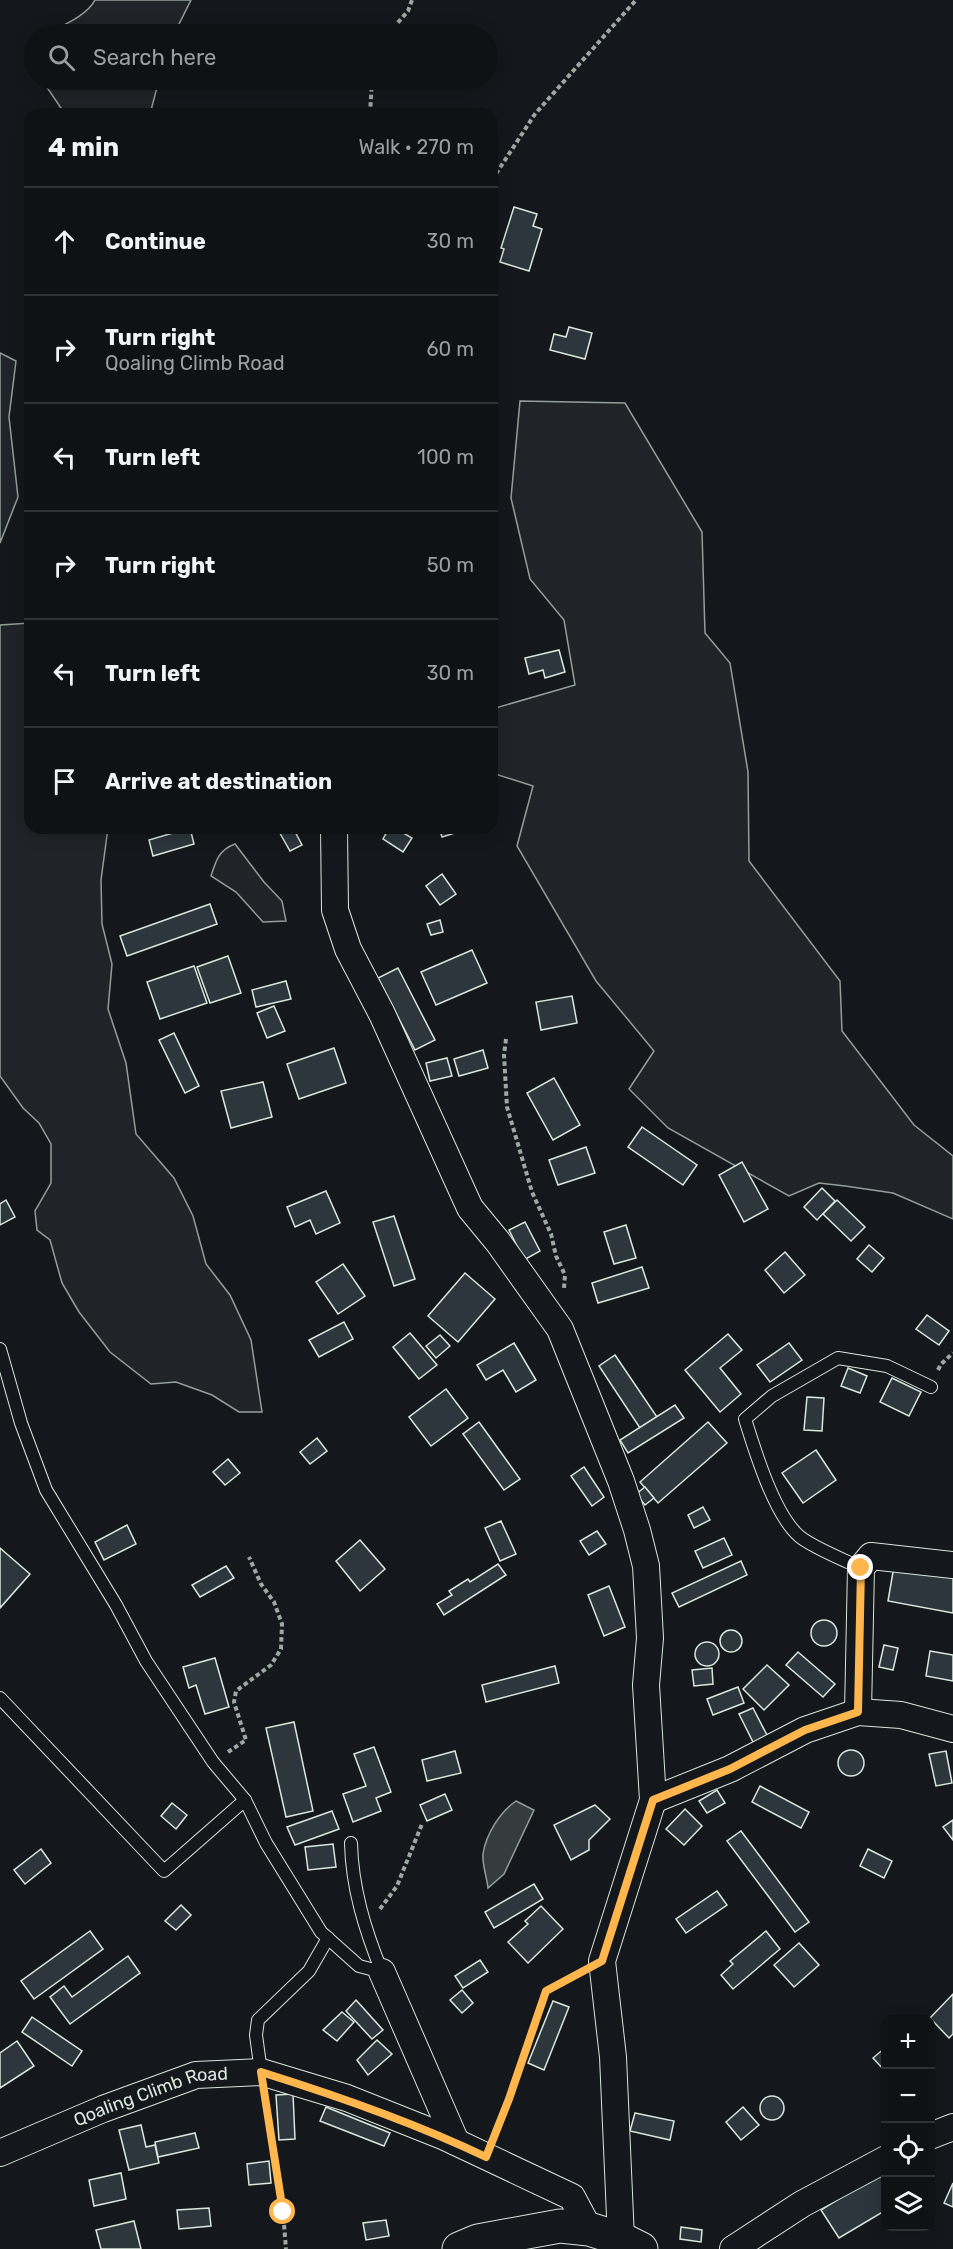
<!DOCTYPE html>
<html lang="en">
<head>
<meta charset="utf-8">
<style>
	body { margin:0; font-family:Rubik,sans-serif; background:#1d2022; color:#f1f3f6 }
	.controls { position:absolute; right:18px; bottom:18px; display:grid; overflow:hidden; border-radius:12px; box-shadow:0 3px 15px #0003 }
	.controls button { width:54px; height:54px; display:grid; place-items:center; padding:0; border:0; border-bottom:2px solid #2f3234; background:#0f1215; color:#f1f3f6; font:30px sans-serif }
	.stop { position:absolute; width:18px; height:18px; margin:-14px; border:4px solid #ffb74d; border-radius:50%; background:#fff }
	.stop.end { background:#ffb74d; border-color:#fff; box-shadow:0 2px 6px #0008 }
	.list { margin:0; padding:0; list-style:none }
	h2 { display:flex; justify-content:space-between; align-items:center; height:78px; margin:0; padding:0 24px; font-size:26px }
	h2 small { font-size:20px; font-weight:400; color:#9b9ea0 }
	.list li { display:grid; grid-template-columns:39px 1fr auto; gap:18px; align-items:center; box-sizing:border-box; height:108px; padding:0 24px; border-top:2px solid #2f3234 }
	.list b { display:block; font-size:22px; white-space:nowrap }
	.list p { margin:0; font-size:20px; white-space:nowrap; color:#9b9ea0 }
	.list em { font-size:20px; font-style:normal; color:#9b9ea0 }
	.icon { flex:none; width:33px; height:33px; fill:none; stroke:currentColor; stroke-width:2; stroke-linecap:round; stroke-linejoin:round }
	.map { position:relative; flex:none; width:953px; height:2249px; overflow:hidden }
	.search { position:absolute; background:#0f1215; box-shadow:0 3px 15px #0003; left:24px; top:24px; width:474px; height:66px; display:flex; align-items:center; gap:15px; box-sizing:border-box; padding:0 21px; border-radius:33px; color:#9b9ea0; font-size:22px }
	.panel { position:absolute; background:#0f1215; box-shadow:0 3px 15px #0003; left:24px; top:108px; width:474px; height:726px; border-radius:18px }
	.map>svg:first-child { display:block }
</style>
</head>
<body>
<div class="map">
<svg width="953" height="2249" viewBox="0 0 953 2249">
	<rect width="100%" height="100%" fill="#14181c"/>
	<g fill="#202428" stroke="#939e99" stroke-width="1.5">
		<path d="M95 0H191L174 34H46C61 26 87 16 95 0Z"/>
		<polygon points="42,80 159,80 150,114 65,114"/>
		<polygon points="0,353 16,361 9,417 18,497 0,543"/>
		<polygon points="520,401 625,403 702,532 705,633 730,663 748,772 749,861 840,981 842,1031 914,1125 953,1156 953,1219 893,1193 845,1186 819,1183 789,1196 668,1128 629,1089 654,1051 596,981 517,846 533,786 492,773 492,709 575,685 564,620 530,579 511,498"/>
		<polygon points="30,623 30,828 108,828 101,880 102,924 112,964 108,1009 126,1063 136,1134 174,1178 193,1216 206,1264 230,1295 251,1340 262,1412 239,1412 212,1395 176,1382 151,1384 110,1352 79,1312 62,1283 50,1240 37,1230 35,1211 51,1183 51,1144 39,1123 23,1108 0,1076 0,625"/>
		<path d="M235 844 264 882 282 901 286 921 263 922 236 892 211 876C216 860 219 850 235 844Z"/>
	</g>
	<path fill="#363b3e" stroke="#939e99" stroke-width="1.5" d="M516 1801 534 1810 504 1874 488 1888C487 1878 482 1864 483 1854 486 1834 500 1812 516 1801Z"/>
	<g fill="#2c363c" stroke="#d8e6dc" stroke-width="1.5">
		<polygon points="514,207 537,214 533,226 542,229 529,271 500,262 504,249 501,248"/>
		<polygon points="569,327 592,333 585,359 550,350 554,334 566,337"/>
		<polygon points="559,650 565,672 545,678 543,670 529,674 525,658"/>
		<polygon points="190,828 194,844 153,856 149,840"/>
		<polygon points="277,828 293,828 302,845 290,851"/>
		<polygon points="389,828 395,828 412,838 403,852 383,839"/>
		<polygon points="439,828 471,828 442,837"/>
		<polygon points="442,874 456,894 440,905 426,886"/>
		<polygon points="210,904 217,924 127,956 120,936"/>
		<polygon points="440,920 443,932 431,935 427,924"/>
		<polygon points="472,950 487,983 436,1005 421,972"/>
		<polygon points="228,956 241,993 210,1003 197,967"/>
		<polygon points="194,966 207,1003 160,1019 147,982"/>
		<polygon points="398,968 435,1040 415,1050 378,978"/>
		<polygon points="286,981 291,999 256,1007 252,990"/>
		<polygon points="572,996 577,1023 541,1030 536,1002"/>
		<polygon points="274,1006 285,1031 267,1038 257,1013"/>
		<polygon points="174,1033 199,1086 185,1093 159,1040"/>
		<polygon points="334,1048 346,1083 299,1099 287,1064"/>
		<polygon points="483,1050 488,1068 459,1076 454,1059"/>
		<polygon points="447,1058 452,1076 430,1081 426,1063"/>
		<polygon points="554,1078 580,1125 553,1140 527,1093"/>
		<polygon points="263,1082 272,1117 231,1128 221,1091"/>
		<polygon points="642,1127 697,1165 683,1185 628,1147"/>
		<polygon points="586,1147 595,1173 558,1185 549,1160"/>
		<polygon points="742,1162 768,1209 744,1222 719,1175"/>
		<polygon points="822,1188 835,1201 817,1220 804,1207"/>
		<polygon points="326,1191 340,1223 316,1234 310,1220 295,1227 287,1207"/>
		<polygon points="6,1200 15,1217 0,1225 0,1204"/>
		<polygon points="837,1200 865,1227 851,1241 823,1214"/>
		<polygon points="394,1216 415,1279 394,1286 373,1222"/>
		<polygon points="525,1222 540,1251 524,1260 509,1230"/>
		<polygon points="626,1225 636,1258 614,1264 604,1232"/>
		<polygon points="869,1245 884,1258 872,1272 857,1259"/>
		<polygon points="785,1252 805,1275 784,1293 765,1270"/>
		<polygon points="343,1264 365,1296 338,1314 316,1282"/>
		<polygon points="642,1267 649,1288 598,1303 592,1283"/>
		<polygon points="465,1273 495,1299 458,1342 428,1316"/>
		<polygon points="927,1315 949,1331 939,1345 916,1329"/>
		<polygon points="344,1322 353,1339 319,1357 309,1340"/>
		<polygon points="410,1333 437,1365 419,1379 393,1347"/>
		<polygon points="728,1334 742,1350 720,1368 741,1394 720,1412 685,1370"/>
		<polygon points="440,1335 450,1346 436,1358 426,1346"/>
		<polygon points="514,1343 536,1380 516,1392 503,1370 486,1380 477,1365"/>
		<polygon points="789,1343 802,1360 770,1382 757,1365"/>
		<polygon points="615,1355 657,1417 640,1428 599,1366"/>
		<polygon points="848,1368 867,1376 860,1393 841,1386"/>
		<polygon points="892,1378 921,1392 909,1416 880,1402"/>
		<polygon points="446,1389 468,1418 431,1446 409,1417"/>
		<polygon points="807,1397 824,1398 822,1431 804,1430"/>
		<polygon points="675,1405 684,1418 628,1453 620,1440"/>
		<polygon points="479,1422 520,1479 504,1490 463,1434"/>
		<polygon points="708,1422 727,1443 658,1503 640,1482"/>
		<polygon points="317,1438 327,1451 310,1464 300,1452"/>
		<polygon points="816,1450 836,1480 803,1503 782,1473"/>
		<polygon points="228,1459 240,1473 225,1485 213,1472"/>
		<polygon points="584,1467 604,1497 592,1506 571,1476"/>
		<polygon points="645,1487 654,1498 645,1505 636,1494"/>
		<polygon points="703,1507 710,1520 694,1528 688,1515"/>
		<polygon points="501,1521 516,1554 500,1561 485,1528"/>
		<polygon points="127,1525 136,1544 104,1560 95,1542"/>
		<polygon points="597,1531 606,1544 589,1555 580,1541"/>
		<polygon points="724,1538 732,1555 703,1568 695,1551"/>
		<polygon points="360,1540 385,1569 360,1591 336,1561"/>
		<polygon points="0,1548 30,1574 0,1608"/>
		<polygon points="741,1561 747,1575 679,1607 672,1593"/>
		<polygon points="498,1564 506,1575 444,1615 437,1604 452,1595 449,1591 468,1579 470,1582"/>
		<polygon points="226,1566 234,1578 200,1597 192,1585"/>
		<polygon points="894,1566 953,1577 953,1613 888,1601"/>
		<polygon points="609,1586 625,1627 604,1636 588,1595"/>
		<circle cx="824" cy="1633" r="13"/>
		<circle cx="731" cy="1641" r="11"/>
		<circle cx="707" cy="1654" r="12"/>
		<polygon points="884,1645 898,1648 893,1670 879,1667"/>
		<polygon points="930,1651 953,1655 953,1681 926,1676"/>
		<polygon points="798,1652 835,1684 823,1697 786,1665"/>
		<polygon points="215,1658 229,1707 205,1714 196,1685 189,1688 183,1667"/>
		<polygon points="767,1665 789,1685 764,1710 743,1689"/>
		<polygon points="555,1666 559,1683 486,1702 482,1685"/>
		<polygon points="712,1668 713,1684 694,1686 692,1670"/>
		<polygon points="738,1687 744,1703 713,1715 707,1699"/>
		<polygon points="753,1708 769,1739 755,1746 739,1714"/>
		<polygon points="294,1722 313,1811 286,1817 266,1728"/>
		<polygon points="374,1747 391,1792 376,1798 381,1811 353,1822 343,1794 366,1786 354,1754"/>
		<circle cx="851" cy="1763" r="13"/>
		<polygon points="455,1751 461,1773 427,1781 422,1760"/>
		<polygon points="946,1751 952,1783 936,1786 929,1754"/>
		<polygon points="760,1786 809,1812 801,1828 752,1802"/>
		<polygon points="717,1790 725,1803 707,1813 699,1801"/>
		<polygon points="445,1794 452,1810 427,1821 420,1805"/>
		<polygon points="172,1803 187,1815 176,1829 161,1816"/>
		<polygon points="595,1805 610,1819 589,1840 589,1850 571,1860 554,1825"/>
		<polygon points="685,1809 702,1826 684,1845 666,1829"/>
		<polygon points="332,1811 339,1829 295,1845 287,1827"/>
		<polygon points="953,1820 953,1840 943,1827"/>
		<polygon points="741,1831 809,1922 795,1932 727,1841"/>
		<polygon points="333,1844 336,1867 308,1870 305,1847"/>
		<polygon points="41,1849 51,1863 25,1884 14,1870"/>
		<polygon points="868,1849 892,1861 884,1878 860,1866"/>
		<polygon points="534,1884 543,1899 494,1928 485,1912"/>
		<polygon points="717,1891 727,1905 686,1933 676,1919"/>
		<polygon points="181,1905 191,1915 176,1930 165,1921"/>
		<polygon points="541,1906 563,1929 528,1963 508,1942 528,1924 525,1921"/>
		<polygon points="90,1931 103,1949 34,1999 21,1981"/>
		<polygon points="766,1931 780,1949 733,1989 721,1975 733,1964 730,1961"/>
		<polygon points="799,1943 819,1965 794,1987 774,1965"/>
		<polygon points="128,1956 140,1973 70,2024 50,1997 64,1986 72,1997"/>
		<polygon points="480,1960 488,1972 463,1988 455,1976"/>
		<polygon points="462,1990 473,2003 462,2013 450,2000"/>
		<polygon points="953,1994 953,2034 949,2038 930,2018"/>
		<polygon points="356,2000 383,2030 372,2039 346,2011"/>
		<polygon points="553,2001 569,2007 544,2070 528,2063"/>
		<polygon points="342,2012 354,2022 337,2041 323,2030"/>
		<polygon points="32,2017 82,2051 72,2066 22,2032"/>
		<polygon points="377,2040 392,2054 368,2075 357,2060"/>
		<polygon points="17,2041 34,2066 0,2088 0,2053"/>
		<polygon points="886,2047 886,2072 873,2058"/>
		<polygon points="293,2094 295,2139 279,2140 276,2095"/>
		<circle cx="772" cy="2108" r="12"/>
		<polygon points="326,2107 390,2133 384,2146 320,2121"/>
		<polygon points="743,2107 759,2125 741,2140 726,2122"/>
		<polygon points="635,2113 674,2121 670,2140 630,2131"/>
		<polygon points="141,2125 146,2147 155,2145 159,2163 129,2170 119,2130"/>
		<polygon points="195,2133 199,2148 158,2157 155,2142"/>
		<polygon points="269,2161 271,2183 249,2185 247,2164"/>
		<polygon points="886,2169 886,2210 839,2238 821,2210"/>
		<polygon points="121,2173 126,2199 94,2206 89,2180"/>
		<polygon points="953,2183 953,2207 944,2203"/>
		<polygon points="209,2208 211,2226 179,2229 177,2210"/>
		<polygon points="386,2220 389,2236 366,2240 363,2223"/>
		<polygon points="134,2221 141,2249 101,2249 96,2230"/>
		<polygon points="681,2227 702,2230 701,2242 680,2239"/>
	</g>
	<g fill="none" stroke-linecap="round" stroke-linejoin="round">
		<g stroke="#d8e6dc" stroke-width="14">
			<g id="lane">
				<polyline points="0,1349 21,1423 46,1490 116,1605 146,1661 213,1762 245,1800 266,1843 321,1932 359,1966 382,1972"/>
				<path d="M861 1568C846 1561 810 1546 799 1536 774 1514 755 1451 745 1419L772 1396 838 1358 887 1366 931 1387"/>
				<polyline points="0,1698 164,1871 245,1800"/>
				<path d="M351 1843C352 1888 365 1930 382 1972"/>
				<polyline points="261,2072 256,2035 258,2020 309,1971 328,1938"/>
			</g>
		</g>
		<g stroke="#d8e6dc" stroke-width="28">
			<g id="street">
				<polyline points="334,828 335,910 348,949 382,1014 470,1208 498,1242 560,1329 621,1481 637,1530 646,1566 650,1638 646,1685 653,1800 602,1961 613,2057 621,2239"/>
				<polyline points="858,1712 861,1568 871,1556 953,1565"/>
				<polyline points="653,1800 730,1769 805,1730 858,1712 901,1715 953,1729"/>
				<polyline points="382,1972 456,2142"/>
				<polyline points="930,2136 953,2127"/>
				<path id="s1" d="M0 2153 103 2109 196 2075 261 2072 347 2098 445 2137 572 2197 589 2229"/>
				<polyline points="733,2249 802,2204 886,2159"/>
			</g>
		</g>
		<g stroke="#d8e6dc" stroke-width="35">
			<polyline id="secondary" points="459,2249 478,2241 560,2226 589,2229 621,2239 641,2249"/>
		</g>
		<g stroke="#9da8a2" stroke-width="4" stroke-dasharray="4.5 3" stroke-linecap="butt">
			<polyline points="388,34 408,11 412,0"/>
			<polyline points="370,114 372,80"/>
			<polyline points="492,180 535,114 636,0"/>
			<polyline points="506,1039 504,1055 507,1107 532,1192 551,1234 556,1256 565,1275 564,1288"/>
			<polyline points="938,1370 941,1364 953,1353"/>
			<polyline points="228,1752 246,1740 234,1702 236,1691 271,1665 281,1649 282,1624 274,1602 261,1584 249,1557"/>
			<polyline points="380,1909 397,1886 422,1824"/>
			<polyline points="265,2099 283,2212 286,2249"/>
			<polyline points="495,2134 509,2099 546,1991 578,1974"/>
		</g>
		<use href="#lane" stroke="#14181c" stroke-width="12"/>
		<use href="#street" stroke="#14181c" stroke-width="26"/>
		<use href="#secondary" stroke="#14181c" stroke-width="33"/>
	</g>
	<g fill="none" stroke-linecap="round" stroke-linejoin="round">
		<path stroke="#ffb74d" stroke-width="8" d="M283 2212 261 2072C338 2096 413 2122 486 2157L509 2099 546 1991 602 1961 653 1800 730 1769 805 1730 858 1712 861 1568"/>
	</g>
	<g text-anchor="middle" stroke-width="4.5" stroke-linejoin="round" paint-order="stroke">
		<g font-size="18" fill="#d8e6dc" stroke="#14181c">
			<text dy="6" stroke="none"><textPath href="#s1" startOffset="162">Qoaling Climb Road</textPath></text>
		</g>
	</g>
</svg>
<div class="controls">
<button>+</button>
<button>−</button>
<button><svg class="icon" aria-label="locate" viewBox="0 0 24 24"><circle cx="12" cy="12" r="6"/><path d="M12 2v4M12 18v4M2 12h4M18 12h4"/></svg></button>
<button><svg class="icon" aria-label="layers" viewBox="0 0 24 24"><path d="M12 4l9 5-9 5-9-5zM3 14l9 5 9-5"/></svg></button>
</div>
<div class="stop" style="left:283px;top:2212px"></div>
<div class="stop end" style="left:861px;top:1568px"></div>
<div class="search"><svg class="icon" aria-label="search" viewBox="0 0 24 24"><circle cx="10" cy="10" r="6"/><path d="M15 15l6 6"/></svg>Search here</div>
<section class="panel">
<h2>4 min<small>Walk · 270 m</small></h2>
<ul class="list">
<li><svg class="icon" aria-label="ahead" viewBox="0 0 24 24"><path d="M12 20V5M6 11l6-6 6 6"/></svg><div><b>Continue</b></div><em>30 m</em></li>
<li><svg class="icon" aria-label="right" viewBox="0 0 24 24"><path d="M7 20v-9h11M14 6l5 5-5 5"/></svg><div><b>Turn right</b><p>Qoaling Climb Road</p></div><em>60 m</em></li>
<li><svg class="icon" aria-label="left" viewBox="0 0 24 24"><path d="M17 20v-9H6M10 6l-5 5 5 5"/></svg><div><b>Turn left</b></div><em>100 m</em></li>
<li><svg class="icon" aria-label="right" viewBox="0 0 24 24"><path d="M7 20v-9h11M14 6l5 5-5 5"/></svg><div><b>Turn right</b></div><em>50 m</em></li>
<li><svg class="icon" aria-label="left" viewBox="0 0 24 24"><path d="M17 20v-9H6M10 6l-5 5 5 5"/></svg><div><b>Turn left</b></div><em>30 m</em></li>
<li><svg class="icon" aria-label="arrive" viewBox="0 0 24 24"><path d="M6 21V4h12l-3 4 3 4H6"/></svg><div><b>Arrive at destination</b></div></li>
</ul>
</section>
</div>
</body>
</html>
